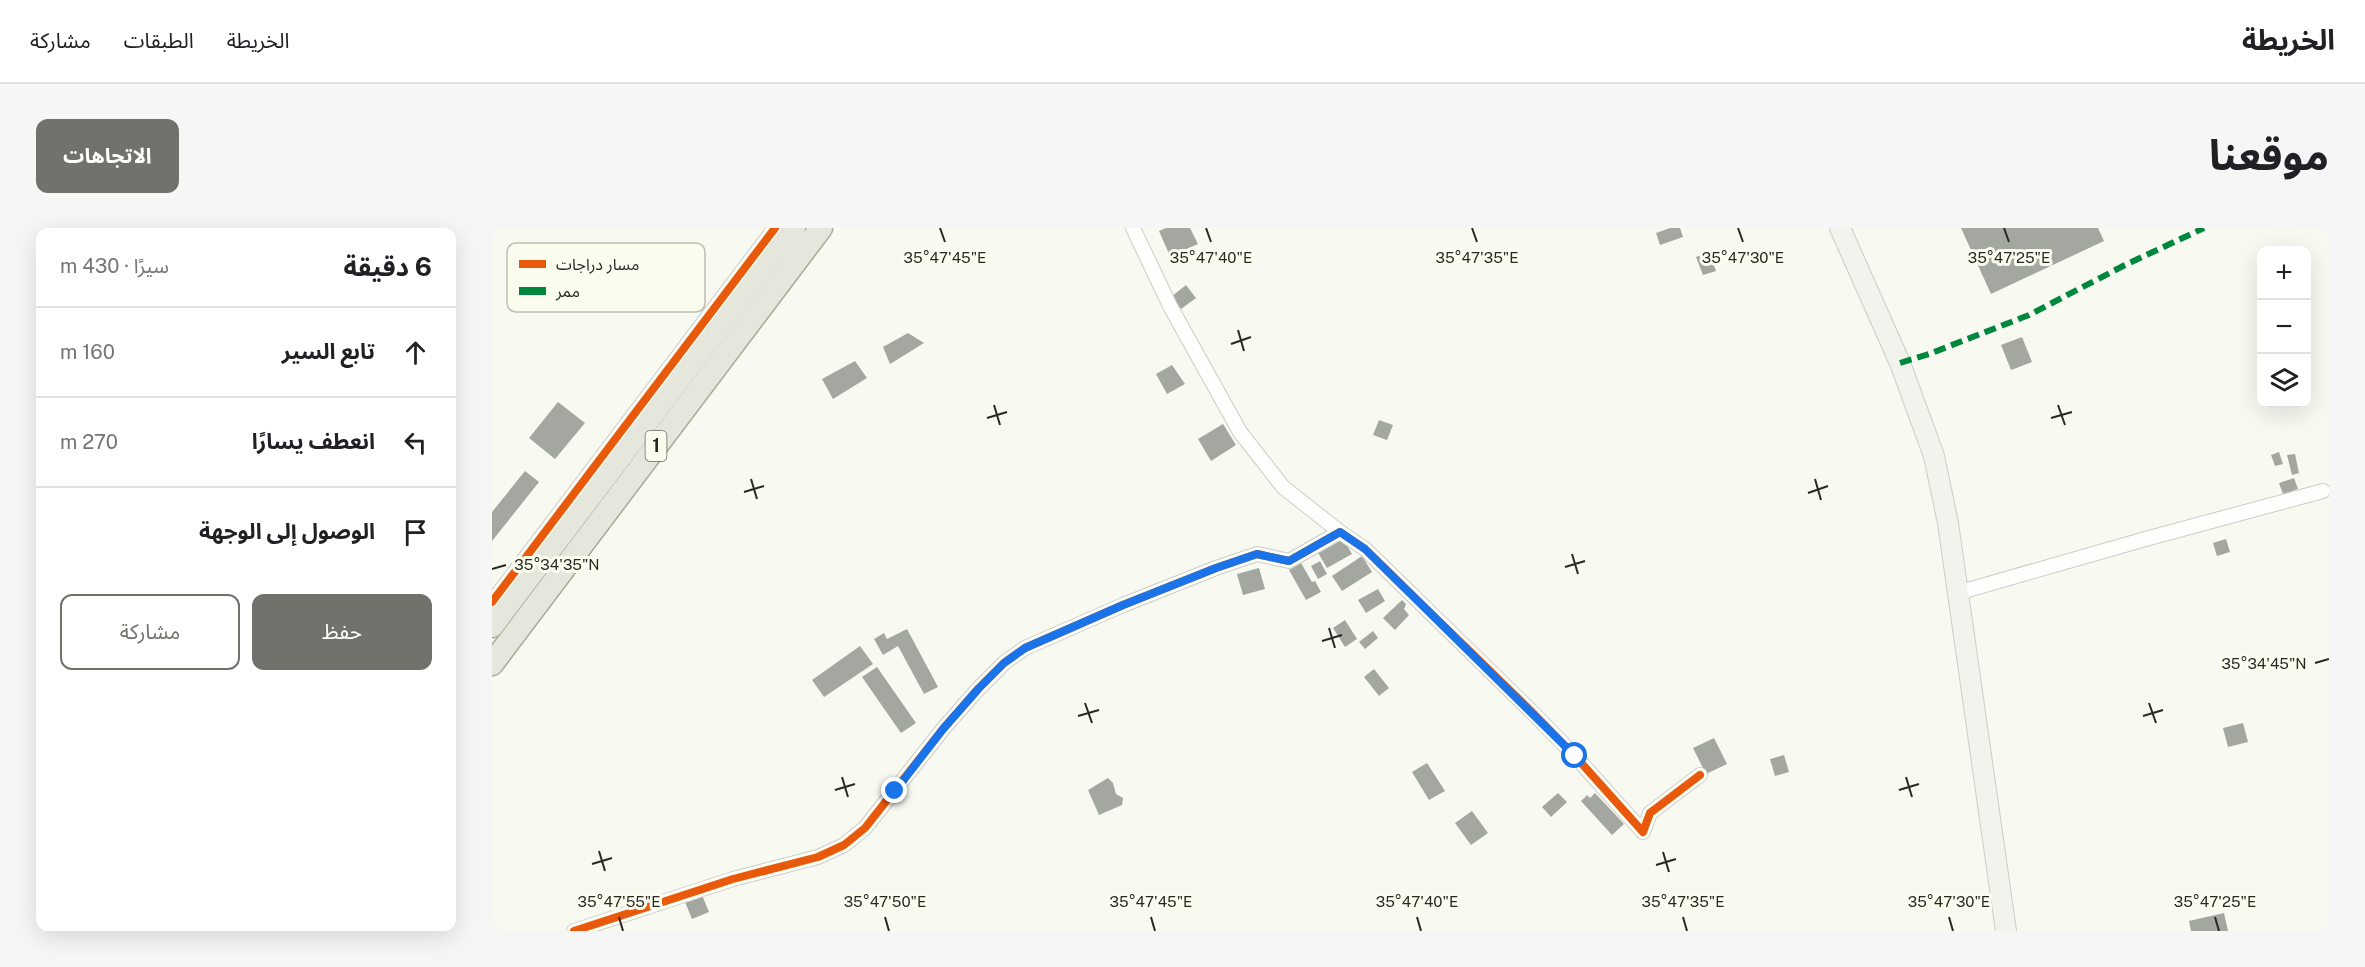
<!DOCTYPE html>
<html lang="ar">
<head>
<meta charset="utf-8">
<style>
	body { margin:0; font-family:"Public Sans","Noto Sans Arabic",sans-serif; background:#f6f6f6; color:#202124; direction:rtl }
	.controls { position:absolute; right:18px; top:18px; display:grid; overflow:hidden; border-radius:12px; box-shadow:0 6px 24px #0002 }
	.controls button { width:54px; height:54px; display:grid; place-items:center; padding:0; border:0; border-bottom:2px solid #e0e0e0; background:#fff; color:#202124; font:30px sans-serif }
	.stop { position:absolute; width:18px; height:18px; margin:-14px; border:4px solid #1a73e8; border-radius:50%; background:#fff }
	.stop.end { background:#1a73e8; border-color:#fff; box-shadow:0 2px 6px #0008 }
	.list { margin:0; padding:0; list-style:none }
	h2 { display:flex; justify-content:space-between; align-items:center; height:78px; margin:0; padding:0 24px; font-size:26px }
	h2 small { font-size:20px; font-weight:400; color:#757577 }
	.list li { display:grid; grid-template-columns:39px 1fr auto; gap:18px; align-items:center; box-sizing:border-box; height:90px; padding:0 24px; border-top:2px solid #e0e0e0 }
	.list b { display:block; font-size:22px; white-space:nowrap }
	.list em { font-size:20px; font-style:normal; color:#757577 }
	.actions { display:flex; gap:12px; padding:18px 24px }
	.actions a { flex:1; padding:14px 0; border:2px solid #71726c; border-radius:12px; text-align:center; font-size:21px; color:#71726c }
	.actions .main { background:#71726c; color:#fff }
	.icon { flex:none; width:33px; height:33px; fill:none; stroke:currentColor; stroke-width:2; stroke-linecap:round; stroke-linejoin:round }
	.map { position:relative; flex:none; width:1837px; height:703px; overflow:hidden; direction:ltr; border-radius:12px }
	header { display:flex; align-items:center; gap:36px; box-sizing:border-box; height:84px; padding:0 30px; background:#fff; border-bottom:2px solid #e0e0e0 }
	header strong { font-size:28px }
	nav { display:flex; gap:33px; margin-inline-start:auto; font-size:21px }
	.intro { display:flex; align-items:center; justify-content:space-between; box-sizing:border-box; height:144px; padding:0 36px }
	h1 { margin:0; font-size:42px }
	.button { padding:15px 27px; border-radius:12px; background:#71726c; color:#fff; font-size:21px; font-weight:700 }
	main { display:flex; gap:36px; padding:0 36px }
	aside { flex:1; background:#fff; border-radius:12px; box-shadow:0 6px 24px #0002 }
	.map>svg:first-child { display:block }
</style>
</head>
<body>
<header>
<strong>الخريطة</strong>
<nav><a>الخريطة</a><a>الطبقات</a><a>مشاركة</a></nav>
</header>
<div class="intro"><h1>موقعنا</h1><a class="button">الاتجاهات</a></div>
<main>
<div class="map">
<svg width="1837" height="703" viewBox="0 0 1837 703">
	<rect width="100%" height="100%" fill="#f8faf2"/>
	<g fill="#a4a6a0">
		<polygon points="674,0 698,0 706,16 678,28 667,3"/>
		<polygon points="1178,0 1188,0 1191,9 1168,17 1164,5"/>
		<polygon points="1469,0 1606,0 1612,13 1499,66"/>
		<polygon points="1217,24 1224,43 1211,47 1204,29"/>
		<polygon points="694,57 704,70 689,81 679,69"/>
		<polygon points="416,105 432,115 398,136 391,119"/>
		<polygon points="1530,109 1540,134 1519,142 1509,117"/>
		<polygon points="363,133 375,150 341,171 330,151"/>
		<polygon points="680,137 693,156 675,166 664,146"/>
		<polygon points="66,174 93,195 63,231 37,210"/>
		<polygon points="887,192 901,197 895,212 881,207"/>
		<polygon points="731,196 744,217 719,233 706,211"/>
		<polygon points="1787,224 1791,236 1783,238 1779,227"/>
		<polygon points="1803,226 1807,245 1800,247 1795,227"/>
		<polygon points="33,243 47,254 0,313 0,284"/>
		<polygon points="1802,250 1806,261 1791,266 1787,255"/>
		<polygon points="850,309 860,326 835,340 825,323"/>
		<polygon points="1734,311 1738,324 1725,328 1721,315"/>
		<polygon points="870,328 880,344 850,363 840,348"/>
		<polygon points="828,333 835,346 826,351 819,338"/>
		<polygon points="809,335 820,354 823,353 829,364 814,372 797,342"/>
		<polygon points="767,340 773,361 751,367 745,346"/>
		<polygon points="886,361 893,373 874,385 866,372"/>
		<polygon points="910,372 914,376 912,381 917,387 903,402 891,390"/>
		<polygon points="853,392 865,411 853,419 841,400"/>
		<polygon points="415,401 446,459 432,466 406,418 391,427 382,411 392,405 395,411"/>
		<polygon points="881,403 886,410 873,421 867,414"/>
		<polygon points="368,418 381,436 332,469 320,452"/>
		<polygon points="385,439 424,495 409,505 370,449"/>
		<polygon points="882,441 897,460 887,468 872,449"/>
		<polygon points="1751,495 1756,514 1736,519 1731,500"/>
		<polygon points="1222,510 1235,536 1214,546 1201,520"/>
		<polygon points="1292,527 1297,544 1283,548 1278,531"/>
		<polygon points="935,535 953,563 937,572 920,544"/>
		<polygon points="616,550 621,555 624,566 631,570 630,577 607,587 596,562"/>
		<polygon points="1066,565 1075,574 1059,589 1050,579"/>
		<polygon points="1103,565 1132,596 1120,607 1089,573 1095,567 1098,570"/>
		<polygon points="980,583 996,605 979,617 963,595"/>
		<polygon points="210,667 217,684 200,691 193,674"/>
		<polygon points="1732,685 1736,703 1699,703 1697,693"/>
	</g>
	<g fill="none" stroke-linecap="round" stroke-linejoin="round">
		<g stroke="#cbcdc7" stroke-width="16">
			<g id="street">
				<polyline points="641,0 678,78 748,204 791,259 848,304"/>
				<polyline points="1465,365 1657,310 1831,263"/>
				<polyline points="0,374 283,0"/>
				<polyline points="82,703 241,651 326,629 352,617 373,600 451,501 487,460 512,435 533,420 631,377 724,340 765,326 797,333 848,304 873,321 1038,482 1083,528 1151,604 1158,585 1208,547"/>
			</g>
		</g>
		<g stroke="#cbcdc7" stroke-width="22">
			<polyline id="secondary" points="1348,0 1408,135 1442,228 1456,295 1514,703"/>
		</g>
		<g stroke="#a7aa96" stroke-width="25">
			<g id="primary">
				<polyline points="0,398 302,0"/>
				<polyline points="0,436 329,0"/>
			</g>
		</g>
		<use href="#street" stroke="#fefefd" stroke-width="14"/>
		<use href="#secondary" stroke="#f2f3ed" stroke-width="20"/>
		<use href="#primary" stroke="#e5e7dc" stroke-width="22"/>
		<polyline stroke="#00873e" stroke-width="6" stroke-dasharray="12 6" stroke-linecap="butt" points="1408,135 1437,126 1537,87 1633,37 1712,0"/>
		<g stroke="#fafdee" stroke-width="11">
			<g id="cycleway">
				<polyline points="0,374 283,0"/>
				<polyline points="82,703 241,651 326,629 352,617 373,600 451,501 487,460 512,435 533,420 631,377 724,340 765,326 797,333 848,304 873,321 1038,482 1083,528 1151,604 1158,585 1208,547"/>
			</g>
		</g>
		<use href="#cycleway" stroke="#e8590c" stroke-width="8"/>
	</g>
	<g fill="none" stroke-linecap="round" stroke-linejoin="round">
		<polyline stroke="#1a73e8" stroke-width="8" points="403,563 451,501 487,460 512,435 533,420 631,377 724,340 765,326 797,333 848,304 873,321 1083,528"/>
	</g>
	<path fill="none" stroke="#282924" stroke-width="2" d="M448 0 453 14M714 0 719 14M980 0 985 14M1246 0 1251 14M1512 0 1517 14M746 102 752 123M739 116 759 109M502 177 508 197M1566 177 1573 197M495 190 515 184M1559 190 1580 184M259 251 265 271M1323 251 1329 272M252 264 272 258M1316 265 1336 258M1080 326 1086 346M1073 339 1093 333M0 341 14 337M837 400 843 420M830 413 850 407M1823 435 1837 431M593 475 600 495M1657 475 1664 495M586 488 607 482M1651 488 1671 482M350 549 356 569M1414 549 1420 569M343 562 363 556M1407 562 1427 556M107 623 113 643M1171 624 1177 644M100 636 120 630M1164 637 1184 631M127 689 131 703M393 689 397 703M659 689 663 703M925 689 929 703M1191 689 1195 703M1457 689 1461 703M1723 689 1727 703"/>
	<g text-anchor="middle" stroke-width="6" stroke-linejoin="round" paint-order="stroke">
		<rect fill="#fafdee" stroke="#676961" stroke-width="1.5" x="153.5" y="203" width="21" height="30" rx="4.5"/>
		<g font-size="18" font-weight="bold" fill="#282924">
			<text x="164" y="224">1</text>
		</g>
	</g>
	<rect x="15" y="15" width="198" height="69" rx="9" fill="#fafdee" stroke="#bbbdb1" stroke-width="1.5"/>
	<rect x="27" y="32" width="27" height="8" fill="#e8590c"/>
	<rect x="27" y="59" width="27" height="8" fill="#00873e"/>
	<g font-size="16" fill="#282924">
		<text x="64" y="42">مسار دراجات</text>
		<text x="64" y="69">ممر</text>
	</g>
	<g font-size="15" text-anchor="middle" fill="#282924" stroke="#fafdee" stroke-width="6" stroke-linejoin="round" paint-order="stroke">
		<text x="453" y="35">35°47'45"E</text>
		<text x="719" y="35">35°47'40"E</text>
		<text x="985" y="35">35°47'35"E</text>
		<text x="1251" y="35">35°47'30"E</text>
		<text x="1517" y="35">35°47'25"E</text>
		<text x="65" y="342">35°34'35"N</text>
		<text x="1772" y="441">35°34'45"N</text>
		<text x="127" y="679">35°47'55"E</text>
		<text x="393" y="679">35°47'50"E</text>
		<text x="659" y="679">35°47'45"E</text>
		<text x="925" y="679">35°47'40"E</text>
		<text x="1191" y="679">35°47'35"E</text>
		<text x="1457" y="679">35°47'30"E</text>
		<text x="1723" y="679">35°47'25"E</text>
	</g>
</svg>
<div class="controls">
<button>+</button>
<button>−</button>
<button><svg class="icon" aria-label="layers" viewBox="0 0 24 24"><path d="M12 4l9 5-9 5-9-5zM3 14l9 5 9-5"/></svg></button>
</div>
<div class="stop" style="left:1083px;top:528px"></div>
<div class="stop end" style="left:403px;top:563px"></div>
</div>
<aside>
<h2>6 دقيقة<small>سيرًا · 430 m</small></h2>
<ul class="list">
<li><svg class="icon" aria-label="ahead" viewBox="0 0 24 24"><path d="M12 20V5M6 11l6-6 6 6"/></svg><div><b>تابع السير</b></div><em>160 m</em></li>
<li><svg class="icon" aria-label="left" viewBox="0 0 24 24"><path d="M17 20v-9H6M10 6l-5 5 5 5"/></svg><div><b>انعطف يسارًا</b></div><em>270 m</em></li>
<li><svg class="icon" aria-label="arrive" viewBox="0 0 24 24"><path d="M6 21V4h12l-3 4 3 4H6"/></svg><div><b>الوصول إلى الوجهة</b></div></li>
</ul>
<div class="actions"><a class="main">حفظ</a><a>مشاركة</a></div>
</aside>
</main>
</body>
</html>
